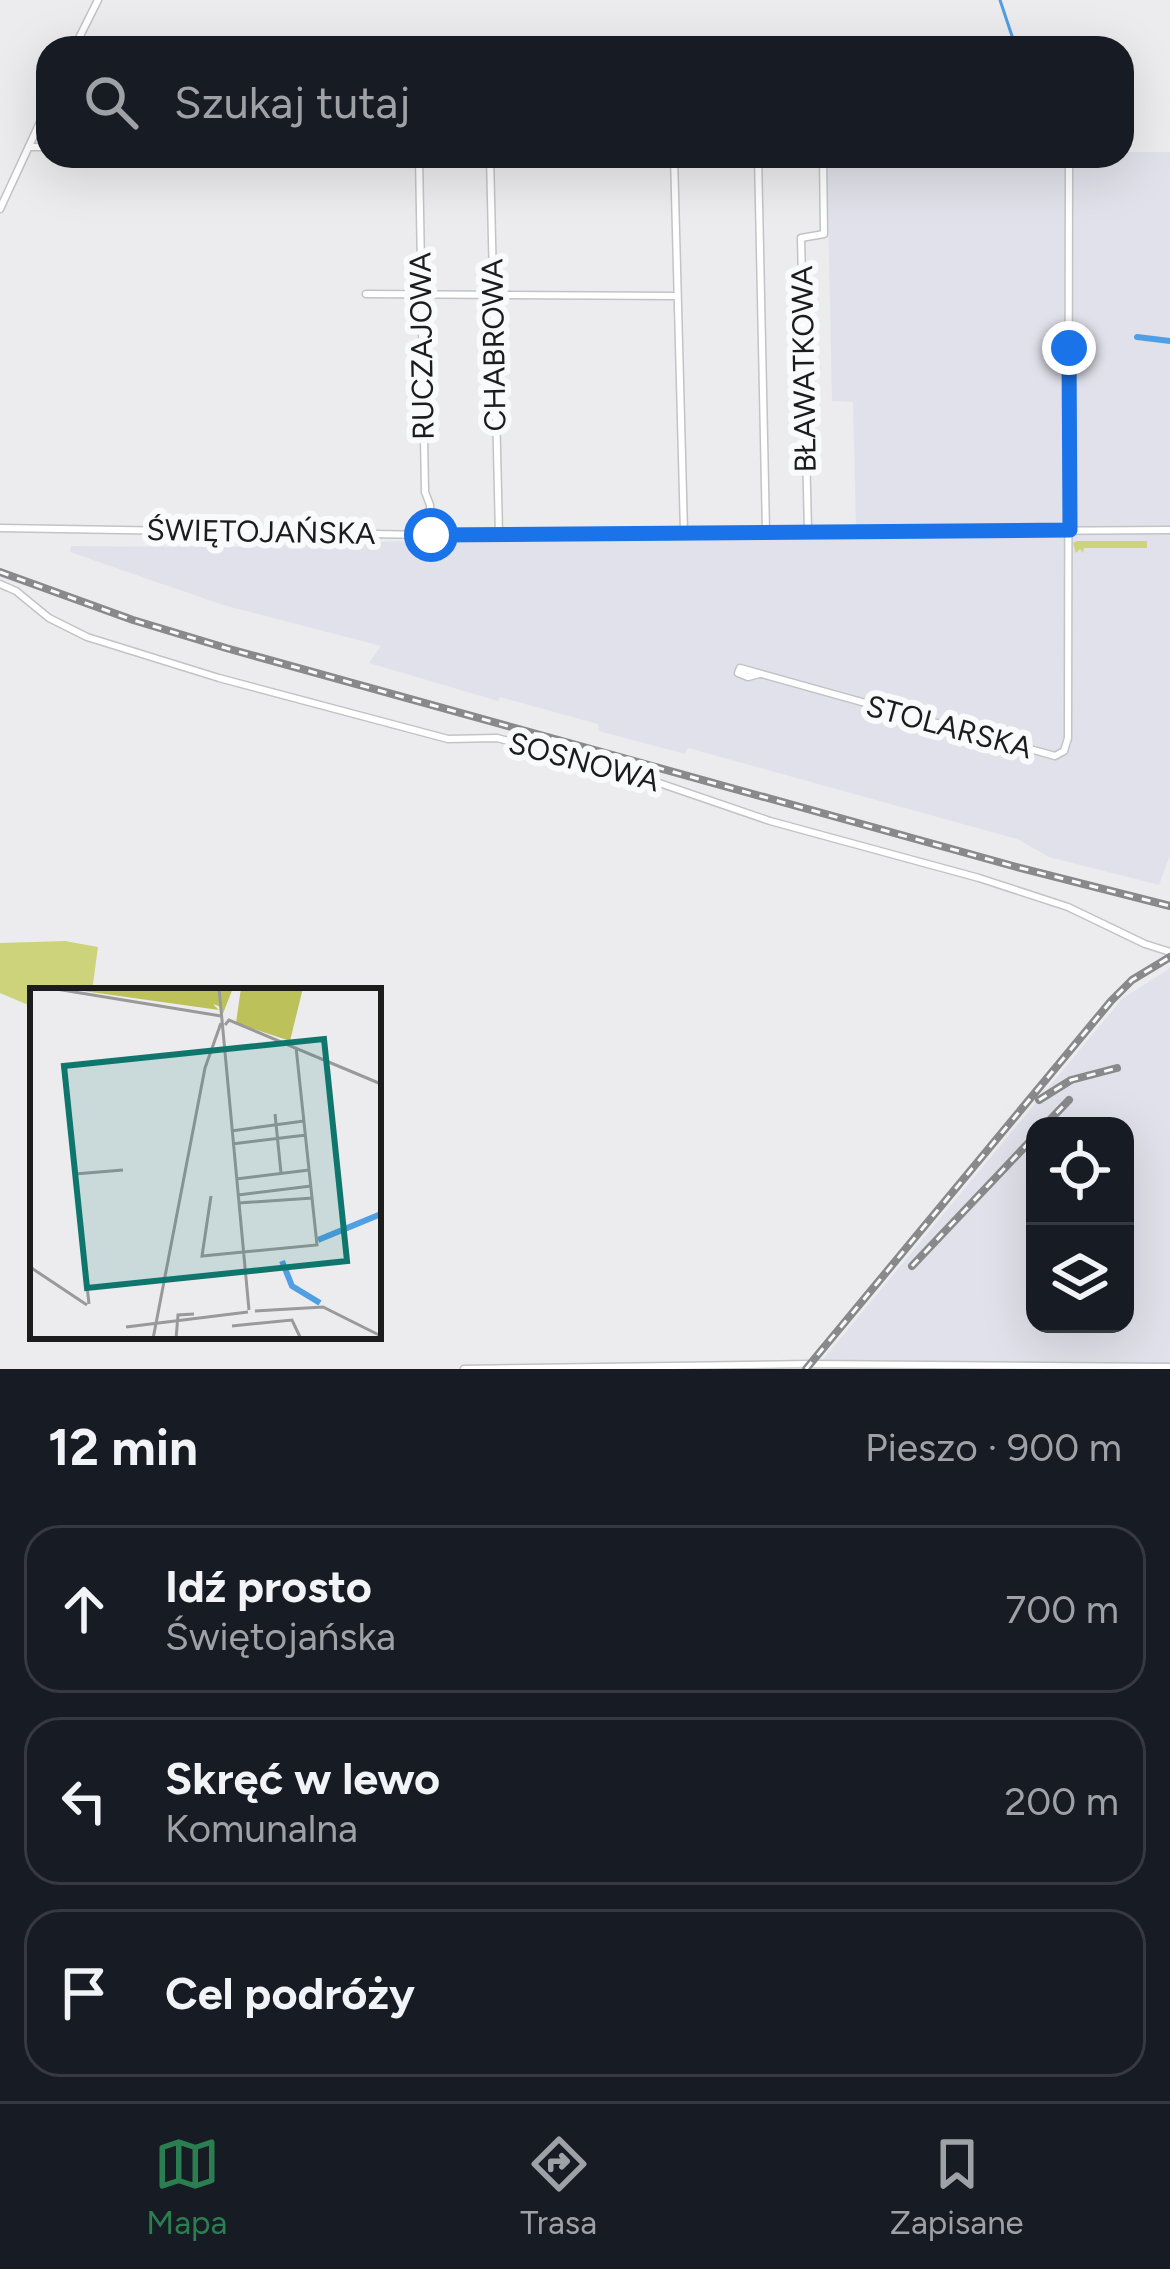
<!DOCTYPE html>
<html lang="pl">
<head>
<meta charset="utf-8">
<style>
	body { margin:0; font-family:Figtree,sans-serif; background:#242831; color:#f1f3f6 }
	.controls { position:absolute; right:36px; bottom:36px; display:grid; overflow:hidden; border-radius:24px; box-shadow:0 12px 48px #0002 }
	.controls button { width:108px; height:108px; display:grid; place-items:center; padding:0; border:0; border-bottom:3px solid #363941; background:#171b24; color:#f1f3f6; font:60px sans-serif }
	.stop { position:absolute; width:36px; height:36px; margin:-27px; border:9px solid #1a73e8; border-radius:50%; background:#fff }
	.stop.end { background:#1a73e8; border-color:#fff; box-shadow:0 3px 12px #0008 }
	.list { margin:0; padding:0; list-style:none }
	h2 { display:flex; justify-content:space-between; align-items:center; height:156px; margin:0; padding:0 48px; font-size:51px }
	h2 small { font-size:39px; font-weight:400; color:#9ea1a6 }
	.list li { display:grid; grid-template-columns:78px 1fr auto; gap:36px; align-items:center; box-sizing:border-box; height:168px; margin:0 24px 24px; padding:0 24px; border:3px solid #363941; border-radius:36px }
	.list b { display:block; font-size:45px; white-space:nowrap }
	.list p { margin:0; font-size:39px; white-space:nowrap; color:#9ea1a6 }
	.list em { font-size:39px; font-style:normal; color:#9ea1a6 }
	.icon { flex:none; width:66px; height:66px; fill:none; stroke:currentColor; stroke-width:2; stroke-linecap:round; stroke-linejoin:round }
	.map { position:relative; flex:none; width:1170px; height:1369px; overflow:hidden }
	.search { position:absolute; background:#171b24; box-shadow:0 12px 48px #0002; left:36px; right:36px; top:36px; height:132px; display:flex; align-items:center; gap:30px; box-sizing:border-box; padding:0 42px; border-radius:36px; color:#9ea1a6; font-size:45px }
	.sheet { height:732px; background:#171b24 }
	nav { display:flex; justify-content:space-around; align-items:center; box-sizing:border-box; height:168px; border-top:3px solid #363941; background:#171b24; font-size:33px; color:#9ea1a6 }
	nav a { display:grid; justify-items:center; gap:6px }
	nav .on { color:#2b7e50 }
	.map>svg:first-child { display:block }
</style>
</head>
<body>
<div class="map">
<svg width="1170" height="1369" viewBox="0 0 1170 1369">
	<rect width="100%" height="100%" fill="#ececee"/>
	<g fill="#e0e1ea" fill-rule="evenodd">
		<polygon points="1122,152 1170,152 1170,855 1159,885 1049,857 1017,839 688,748 685,754 599,731 598,724 500,697 498,701 369,663 381,646 223,605 70,552 71,546 228,547 856,526 853,402 832,401 827,156 1122,156"/>
		<path d="M1170 968V1369H815L1122 999ZM1035 1126H1125V1324H1035Z"/>
	</g>
	<g fill="#cdd37a">
		<polygon points="1077,541 1147,541 1147,548 1084,548 1083,553 1080,549 1076,553 1073,543"/>
		<polygon points="65,941 98,947 92,991 33,991 33,1007 0,993 0,943"/>
	</g>
	<g fill="none" stroke-linecap="round" stroke-linejoin="round">
		<g stroke="#509ee4" stroke-width="3">
			<polyline points="1000,0 1016,48"/>
			<polyline points="1045,156 1046,159"/>
		</g>
		<polyline stroke="#509ee4" stroke-width="6" points="1137,337 1170,341"/>
		<g stroke="#c2c3c4" stroke-width="9">
			<g id="minor">
				<polyline points="74,48 98,0"/>
				<polyline points="29,147 48,147"/>
				<polyline points="419,156 425,492 430,505 431,535"/>
				<polyline points="490,156 499,534"/>
				<polyline points="674,156 684,532"/>
				<polyline points="758,156 766,532"/>
				<polyline points="0,209 48,105"/>
				<polyline points="366,294 677,296"/>
				<polyline points="808,531 801,238 824,234 823,156"/>
				<polyline points="0,584 16,591 49,618 87,637 219,678 448,739 497,738 627,772 770,821 979,878 1068,907 1145,944 1170,952"/>
				<polyline points="759,674 748,677 738,673 740,668 1055,756 1064,751 1068,738 1069,156"/>
				<polyline points="464,1369 810,1364 1170,1367"/>
			</g>
		</g>
		<g stroke="#c2c3c4" stroke-width="9">
			<polyline id="tertiary" points="0,528 431,535 1170,530"/>
		</g>
		<use href="#minor" stroke="#fff" stroke-width="6"/>
		<use href="#tertiary" stroke="#fff" stroke-width="6"/>
		<g stroke="#89898b" stroke-width="8">
			<g id="rail">
				<polyline points="0,572 133,620 226,648 1013,866 1170,906"/>
				<polyline points="1039,1100 1071,1080 1117,1068"/>
				<polyline points="1044,1126 1069,1100"/>
				<polyline points="912,1266 1035,1136"/>
				<polyline points="806,1369 1111,1001 1132,980 1170,957"/>
			</g>
		</g>
		<use href="#rail" stroke="#f9fafb" stroke-width="3" stroke-dasharray="9" stroke-linecap="butt"/>
	</g>
	<g fill="none" stroke-linecap="round" stroke-linejoin="round">
		<polyline stroke="#1a73e8" stroke-width="15" points="431,535 1070,530 1069,348"/>
	</g>
	<g text-anchor="middle" stroke-width="12" stroke-linejoin="round" paint-order="stroke">
		<g font-size="30" fill="#1c1c1d" stroke="#f9fafb">
			<text transform="translate(494 345) rotate(-91)" y="10">CHABROWA</text>
			<text transform="translate(422 346) rotate(-91)" y="10">RUCZAJOWA</text>
			<text transform="translate(804 369) rotate(-91)" y="10">BŁAWATKOWA</text>
			<text transform="translate(261 532) rotate(1)" y="10">ŚWIĘTOJAŃSKA</text>
			<text transform="translate(949 727) rotate(15)" y="10">STOLARSKA</text>
			<text transform="translate(584 762) rotate(15)" y="10">SOSNOWA</text>
		</g>
	</g>
	<g transform="translate(30 988)">
		<rect width="351" height="351" fill="#ececee"/>
		<path d="M32 0H203L192 28 191 19 183 16 189 22ZM211 0H273L260 53 206 35Z" fill="#bcc259"/>
		<path fill="none" stroke="#509ee4" stroke-width="6" d="M288 252 351 226M252 273 262 298 290 315"/>
		<path fill="none" stroke="#99999a" stroke-width="3" d="M20 0 191 28M189 0 219 322M195 37 199 32 351 96M33 78 59 316M245 126 251 185M201 143 274 133M202 156 276 147M45 186 93 182M206 191 279 182M208 207 281 198M181 208 172 268 287 257 266 59M209 215 283 210M0 279 57 317M225 323 293 319 351 348M202 338 262 332 271 351M96 339 218 324M123 351 175 80 191 35M146 351 148 327 164 326"/>
		<path fill="#0f766e" fill-opacity="0.15" stroke="#0f766e" stroke-width="6" d="M294 51 317 273 57 300 34 78Z"/>
		<rect width="351" height="351" fill="none" stroke="#1c1c1d" stroke-width="6"/>
	</g>
</svg>
<div class="controls">
<button><svg class="icon" aria-label="locate" viewBox="0 0 24 24"><circle cx="12" cy="12" r="6"/><path d="M12 2v4M12 18v4M2 12h4M18 12h4"/></svg></button>
<button><svg class="icon" aria-label="layers" viewBox="0 0 24 24"><path d="M12 4l9 5-9 5-9-5zM3 14l9 5 9-5"/></svg></button>
</div>
<div class="stop" style="left:431px;top:535px"></div>
<div class="stop end" style="left:1069px;top:348px"></div>
<div class="search"><svg class="icon" aria-label="search" viewBox="0 0 24 24"><circle cx="10" cy="10" r="6"/><path d="M15 15l6 6"/></svg>Szukaj tutaj</div>
</div>
<section class="sheet">
<h2>12 min<small>Pieszo · 900 m</small></h2>
<ul class="list">
<li><svg class="icon" aria-label="ahead" viewBox="0 0 24 24"><path d="M12 20V5M6 11l6-6 6 6"/></svg><div><b>Idź prosto</b><p>Świętojańska</p></div><em>700 m</em></li>
<li><svg class="icon" aria-label="left" viewBox="0 0 24 24"><path d="M17 20v-9H6M10 6l-5 5 5 5"/></svg><div><b>Skręć w lewo</b><p>Komunalna</p></div><em>200 m</em></li>
<li><svg class="icon" aria-label="arrive" viewBox="0 0 24 24"><path d="M6 21V4h12l-3 4 3 4H6"/></svg><div><b>Cel podróży</b></div></li>
</ul>
</section>
<nav>
<a class="on"><svg class="icon" aria-label="map" viewBox="0 0 24 24"><path d="M3 6l6-2 6 2 6-2v14l-6 2-6-2-6 2zM9 4v14M15 6v14"/></svg>Mapa</a>
<a><svg class="icon" aria-label="directions" viewBox="0 0 24 24"><path d="M12 3l9 9-9 9-9-9zM9 14v-3h6M13 9l2 2-2 2"/></svg>Trasa</a>
<a><svg class="icon" aria-label="saved" viewBox="0 0 24 24"><path d="M7 4h10v16l-5-4-5 4z"/></svg>Zapisane</a>
</nav>
</body>
</html>
